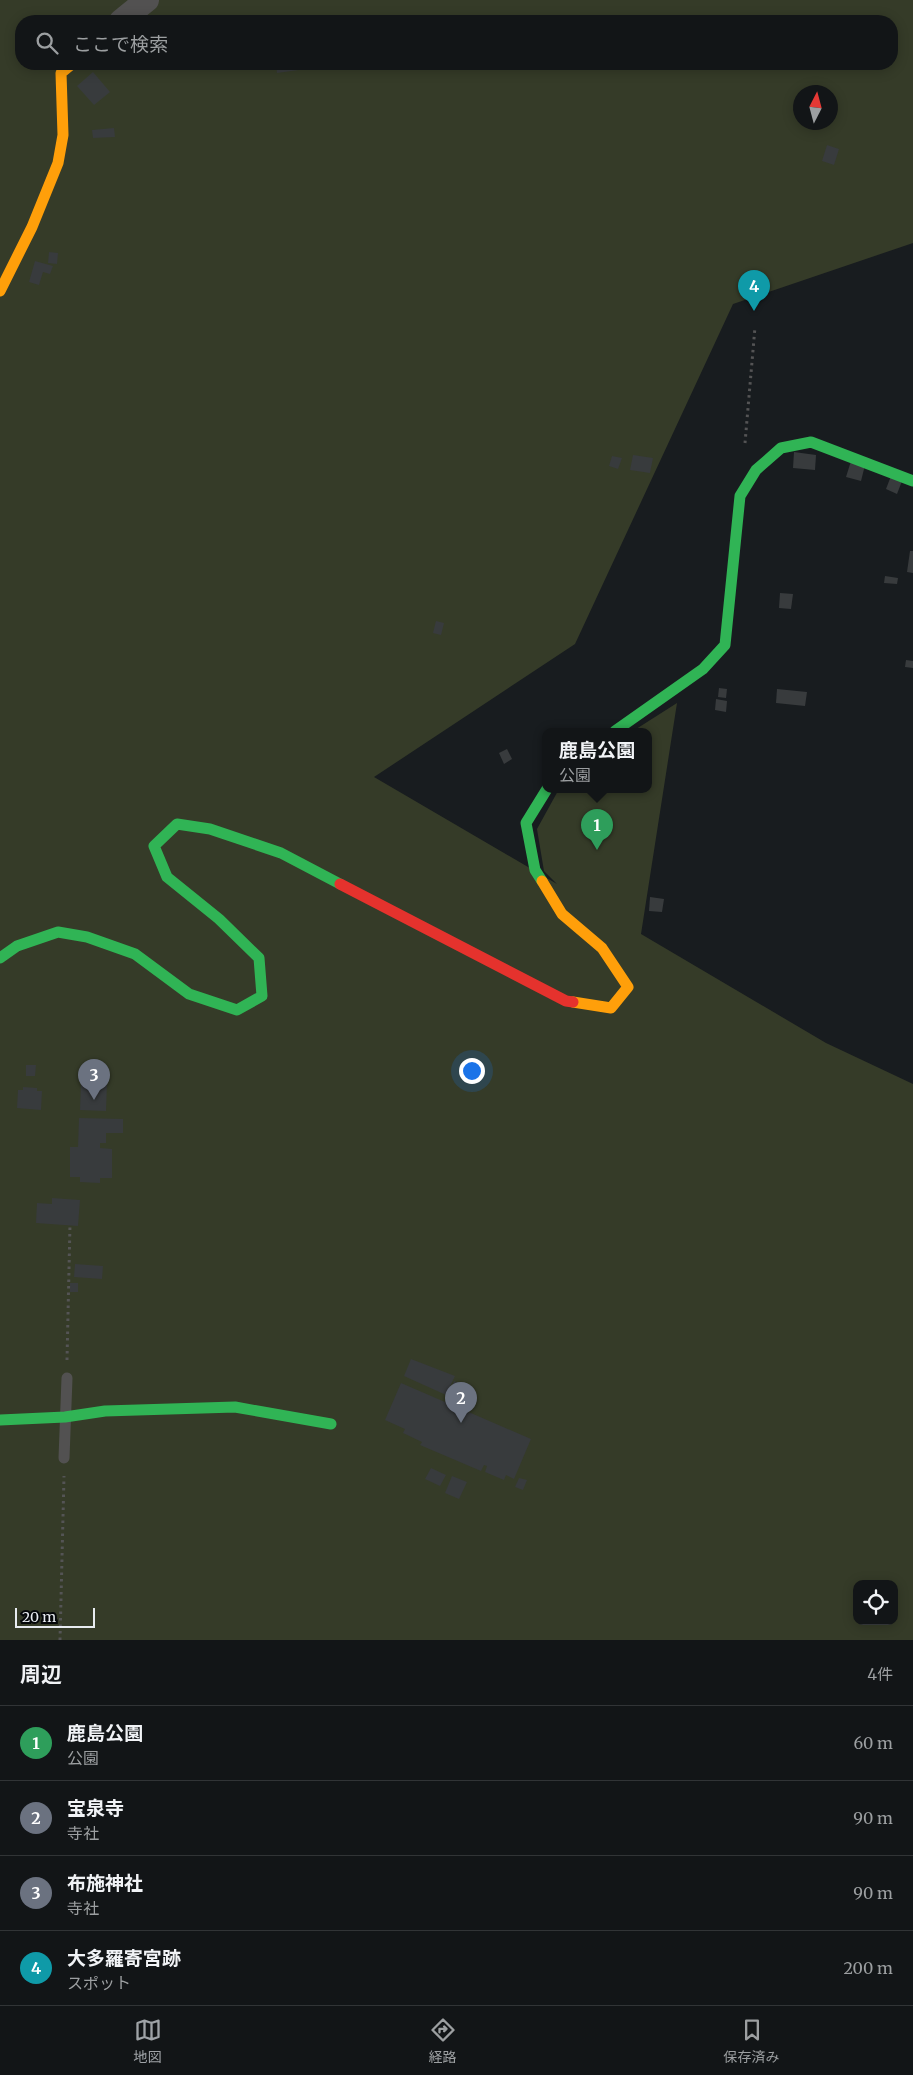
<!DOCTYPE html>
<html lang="ja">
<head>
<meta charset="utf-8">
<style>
	body { margin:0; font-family:Merriweather,"Noto Sans JP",serif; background:#1f2224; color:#f1f3f6 }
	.controls { position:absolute; right:15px; bottom:15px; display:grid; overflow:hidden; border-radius:10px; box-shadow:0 2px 12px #0003 }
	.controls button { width:45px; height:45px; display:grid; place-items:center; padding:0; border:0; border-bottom:1px solid #313436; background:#121517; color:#f1f3f6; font:25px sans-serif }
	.compass { position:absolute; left:793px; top:85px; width:45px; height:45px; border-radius:50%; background:#121517; box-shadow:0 2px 12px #0003; rotate:6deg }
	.scale { position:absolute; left:15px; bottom:12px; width:80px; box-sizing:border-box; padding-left:5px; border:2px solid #e7ebf0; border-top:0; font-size:14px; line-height:18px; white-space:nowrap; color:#e7ebf0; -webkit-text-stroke:4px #040709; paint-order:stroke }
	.you { position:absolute; left:471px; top:1070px; width:18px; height:18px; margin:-12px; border:4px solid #fff; border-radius:50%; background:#1a73e8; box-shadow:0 0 0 8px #1a73e833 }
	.badge { display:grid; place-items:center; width:32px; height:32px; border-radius:50%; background:#9fa3a7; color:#fff; font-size:16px; font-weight:700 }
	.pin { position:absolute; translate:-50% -41px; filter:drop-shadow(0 1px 2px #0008) }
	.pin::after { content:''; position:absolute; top:26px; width:18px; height:15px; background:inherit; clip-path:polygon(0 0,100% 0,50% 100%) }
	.popup { position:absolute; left:542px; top:728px; width:110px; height:65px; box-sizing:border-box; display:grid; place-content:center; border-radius:10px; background:#121517; filter:drop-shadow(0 1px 4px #0005); font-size:16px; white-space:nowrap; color:#9c9fa1 }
	.popup b { font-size:19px; color:#f1f3f6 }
	.popup::after { content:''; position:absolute; left:50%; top:100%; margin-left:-10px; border:10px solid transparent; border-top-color:#121517 }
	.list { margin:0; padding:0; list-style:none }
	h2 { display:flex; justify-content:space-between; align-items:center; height:65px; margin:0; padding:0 20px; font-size:21px }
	h2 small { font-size:16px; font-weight:400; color:#9c9fa1 }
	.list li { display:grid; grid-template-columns:32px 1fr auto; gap:15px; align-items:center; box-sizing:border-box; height:75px; padding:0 20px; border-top:1px solid #313436 }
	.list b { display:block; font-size:19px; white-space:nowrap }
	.list p { margin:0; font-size:16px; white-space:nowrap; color:#9c9fa1 }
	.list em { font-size:16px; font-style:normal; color:#9c9fa1 }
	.icon { flex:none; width:28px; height:28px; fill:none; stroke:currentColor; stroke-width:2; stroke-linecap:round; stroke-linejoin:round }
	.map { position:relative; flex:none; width:913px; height:1640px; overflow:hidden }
	.search { position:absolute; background:#121517; box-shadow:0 2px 12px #0003; left:15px; right:15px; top:15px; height:55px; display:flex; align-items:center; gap:12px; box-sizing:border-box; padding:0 18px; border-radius:20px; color:#9c9fa1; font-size:19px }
	.sheet { height:365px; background:#121517 }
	nav { display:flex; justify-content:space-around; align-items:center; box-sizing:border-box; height:70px; border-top:1px solid #313436; background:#121517; font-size:14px; color:#9c9fa1 }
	nav a { display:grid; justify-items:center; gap:2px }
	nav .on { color:#9fa3a7 }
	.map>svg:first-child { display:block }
</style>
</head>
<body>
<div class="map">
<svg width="913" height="1640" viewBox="0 0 913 1640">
	<rect width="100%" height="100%" fill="#181c1f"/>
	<path fill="#353b28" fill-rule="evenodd" d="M0 0H913V243L733 304 575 644 374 777 557 884 544 871 537 829 559 789H648V731H633L677 703 641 934 826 1043 913 1084V1640H0ZM21 21H892V64H21ZM800 92H830V122H800ZM857 1584H894V1621H857Z"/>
	<g fill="#383b3d">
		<polygon points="276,64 305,64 306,69 277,73"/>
		<polygon points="93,72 110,92 94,105 77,86"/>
		<polygon points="114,128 115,137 93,138 92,130"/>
		<polygon points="827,145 839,149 834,165 822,161"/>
		<polygon points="49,252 58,253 57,264 48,263"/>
		<polygon points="35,261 53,266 50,274 43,272 39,285 29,282"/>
		<polygon points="794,452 816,455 815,470 793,468"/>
		<polygon points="633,455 653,458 650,473 630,470"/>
		<polygon points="612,456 622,458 618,469 609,466"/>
		<polygon points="851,461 865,465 861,481 846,477"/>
		<polygon points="891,476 902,481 897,494 886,489"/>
		<polygon points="910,551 913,551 913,573 907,572"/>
		<polygon points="885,576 898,578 897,584 884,583"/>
		<polygon points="780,593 793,594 791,609 779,608"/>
		<polygon points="436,621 444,623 441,635 433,633"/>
		<polygon points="906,660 913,661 913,668 905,667"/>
		<polygon points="719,688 727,689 726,698 718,697"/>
		<polygon points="777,689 807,692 805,706 776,703"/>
		<polygon points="716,699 727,701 726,712 715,710"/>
		<polygon points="507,749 512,759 504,764 499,753"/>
		<polygon points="650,897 664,899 662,912 649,911"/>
		<polygon points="26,1065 36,1065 35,1076 26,1076"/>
		<polygon points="81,1082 107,1083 106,1111 80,1110"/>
		<polygon points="23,1087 37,1088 37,1091 42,1091 41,1110 17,1108 18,1090 23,1090"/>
		<polygon points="79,1118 123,1119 123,1133 106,1133 106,1143 100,1143 100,1148 112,1149 112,1178 100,1178 100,1183 80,1182 80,1177 70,1177 70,1147 78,1147"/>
		<polygon points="52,1198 80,1200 78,1226 36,1223 37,1203 52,1204"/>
		<polygon points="75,1264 103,1266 102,1279 74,1277"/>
		<rect x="70" y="1283" width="8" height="9"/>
		<polygon points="411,1359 455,1376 446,1395 404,1376"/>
		<polygon points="454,1381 473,1389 464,1410 531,1439 514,1479 506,1475 504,1480 485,1472 487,1466 484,1465 481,1471 420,1445 422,1442 403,1433 405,1429 385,1420 401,1383 445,1402"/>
		<polygon points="431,1468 446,1475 440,1486 425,1479"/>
		<polygon points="452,1476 467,1482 459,1499 445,1493"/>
		<polygon points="519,1478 527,1480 523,1490 515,1487"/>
	</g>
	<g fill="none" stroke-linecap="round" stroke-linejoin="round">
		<g stroke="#545455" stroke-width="3" stroke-dasharray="2.5 4" stroke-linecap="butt">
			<polyline points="745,443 755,327"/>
			<polyline points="67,1360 70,1224"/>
			<polyline points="60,1640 64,1476"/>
		</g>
		<polyline stroke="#525151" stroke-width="11" points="64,1458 67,1378"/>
		<polyline stroke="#525151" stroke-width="24" points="121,21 147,0"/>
		<g stroke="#30b455" stroke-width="11">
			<polyline points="615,731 703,669 725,645 740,496 756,470 781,448 811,442 913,481"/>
			<polyline points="542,881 535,870 526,823 547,789"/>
			<polyline points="0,958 17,946 58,932 87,937 135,954 189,994 237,1010 262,996 259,958 219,919 167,877 154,846 177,824 210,829 281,853 340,884"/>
			<polyline points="0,1420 65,1417 105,1411 235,1407 331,1424"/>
		</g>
		<g stroke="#ff9f0a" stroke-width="11">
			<polyline points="0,291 32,227 58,163 63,135 61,73 72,64"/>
			<polyline points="542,881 562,914 602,948 628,987 611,1008 573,1002"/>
		</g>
		<polyline stroke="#e5322d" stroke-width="11" points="340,884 566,1001 573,1002"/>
	</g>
</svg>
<div class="controls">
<button><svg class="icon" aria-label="locate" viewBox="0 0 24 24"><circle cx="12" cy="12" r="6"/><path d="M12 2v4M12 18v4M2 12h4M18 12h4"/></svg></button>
</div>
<svg class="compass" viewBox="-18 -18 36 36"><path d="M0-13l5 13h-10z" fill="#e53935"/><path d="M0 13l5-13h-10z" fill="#9c9fa1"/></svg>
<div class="scale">20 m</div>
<div class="you"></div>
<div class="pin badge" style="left:597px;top:850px;background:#2e9e5b">1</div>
<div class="popup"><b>鹿島公園</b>公園</div>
<div class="pin badge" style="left:461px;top:1423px;background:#6b7280">2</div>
<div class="pin badge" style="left:94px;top:1100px;background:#6b7280">3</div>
<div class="pin badge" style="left:754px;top:311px;background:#0f9aa8">4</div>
<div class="search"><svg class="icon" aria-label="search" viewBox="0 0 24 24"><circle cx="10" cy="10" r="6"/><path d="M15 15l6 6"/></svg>ここで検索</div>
</div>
<section class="sheet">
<h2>周辺<small>4件</small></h2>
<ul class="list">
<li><span class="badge" style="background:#2e9e5b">1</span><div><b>鹿島公園</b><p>公園</p></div><em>60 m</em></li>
<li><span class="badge" style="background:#6b7280">2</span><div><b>宝泉寺</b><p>寺社</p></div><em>90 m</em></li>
<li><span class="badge" style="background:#6b7280">3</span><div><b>布施神社</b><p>寺社</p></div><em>90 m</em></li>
<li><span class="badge" style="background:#0f9aa8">4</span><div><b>大多羅寄宮跡</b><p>スポット</p></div><em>200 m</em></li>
</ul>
</section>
<nav>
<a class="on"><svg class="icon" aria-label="map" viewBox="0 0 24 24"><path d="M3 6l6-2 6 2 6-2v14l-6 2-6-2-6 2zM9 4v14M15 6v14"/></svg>地図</a>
<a><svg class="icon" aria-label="directions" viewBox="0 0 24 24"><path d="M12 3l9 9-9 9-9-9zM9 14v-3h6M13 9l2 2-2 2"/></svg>経路</a>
<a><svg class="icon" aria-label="saved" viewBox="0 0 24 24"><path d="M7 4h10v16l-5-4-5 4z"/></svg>保存済み</a>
</nav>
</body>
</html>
